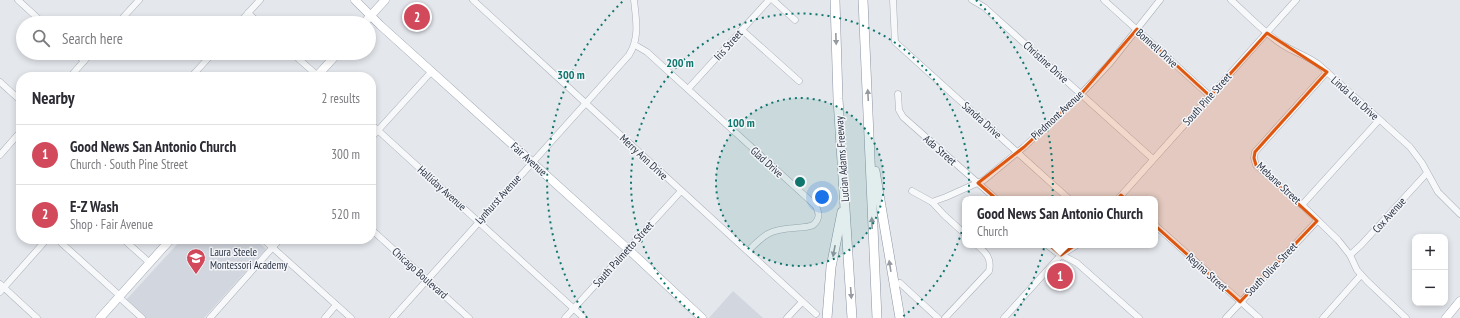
<!DOCTYPE html>
<html lang="en">
<head>
<meta charset="utf-8">
<style>
	body { margin:0; font-family:"PT Sans Narrow",sans-serif; background:#f2f2f3; color:#2b2b33 }
	.controls { position:absolute; right:12px; bottom:12px; display:grid; overflow:hidden; border-radius:8px; box-shadow:0 2px 6px #0003 }
	.controls button { width:36px; height:36px; display:grid; place-items:center; padding:0; border:0; border-bottom:1px solid #e1e1e2; background:#fff; color:#2b2b33; font:20px sans-serif }
	.you { position:absolute; left:822px; top:197px; width:14px; height:14px; margin:-10px; border:3px solid #fff; border-radius:50%; background:#1a73e8; box-shadow:0 0 0 6px #1a73e833 }
	.badge { display:grid; place-items:center; width:26px; height:26px; border-radius:50%; background:#d1495b; color:#fff; font-size:13px; font-weight:700 }
	.pin { position:absolute; translate:-50% -50%; border:2px solid #fff; box-shadow:0 1px 4px #0006 }
	.popup { position:absolute; left:962px; top:196px; width:196px; height:52px; box-sizing:border-box; display:grid; place-content:center; border-radius:8px; background:#fff; filter:drop-shadow(0 1px 3px #0005); font-size:13px; white-space:nowrap; color:#7c7c81 }
	.popup b { font-size:15px; color:#2b2b33 }
	.popup::after { content:''; position:absolute; left:50%; top:100%; margin-left:-8px; border:8px solid transparent; border-top-color:#fff }
	.list { margin:0; padding:0; list-style:none }
	h2 { display:flex; justify-content:space-between; align-items:center; height:52px; margin:0; padding:0 16px; font-size:17px }
	h2 small { font-size:13px; font-weight:400; color:#7c7c81 }
	.list li { display:grid; grid-template-columns:26px 1fr auto; gap:12px; align-items:center; box-sizing:border-box; height:60px; padding:0 16px; border-top:1px solid #e1e1e2 }
	.list b { display:block; font-size:15px; white-space:nowrap }
	.list p { margin:0; font-size:13px; white-space:nowrap; color:#7c7c81 }
	.list em { font-size:13px; font-style:normal; color:#7c7c81 }
	.icon { flex:none; width:22px; height:22px; fill:none; stroke:currentColor; stroke-width:2; stroke-linecap:round; stroke-linejoin:round }
	.map { position:relative; flex:none; width:1460px; height:318px; overflow:hidden }
	.search { position:absolute; background:#fff; box-shadow:0 2px 6px #0003; left:16px; top:16px; width:360px; height:44px; display:flex; align-items:center; gap:10px; box-sizing:border-box; padding:0 14px; border-radius:22px; color:#7c7c81; font-size:15px }
	.panel { position:absolute; background:#fff; box-shadow:0 2px 6px #0003; left:16px; top:72px; width:360px; height:172px; border-radius:16px }
	.map>svg:first-child { display:block }
</style>
</head>
<body>
<div class="map">
<svg width="1460" height="318" viewBox="0 0 1460 318">
	<rect width="100%" height="100%" fill="#e4e7ec"/>
	<g fill="#d2d6de">
		<polygon points="182,239 255,239 266,249 204,318 146,318 126,300"/>
		<polygon points="733,291 763,318 709,318"/>
	</g>
	<g fill="none" stroke-linecap="round" stroke-linejoin="round">
		<g stroke="#a9aeb7" stroke-width="7">
			<g id="minor">
				<polyline points="18,0 43,23"/>
				<polyline points="473,0 816,314"/>
				<polyline points="773,0 795,20"/>
				<polyline points="893,0 895,42 1069,199"/>
				<polyline points="972,0 984,7 1153,159"/>
				<polyline points="1104,0 1210,96"/>
				<path d="M1231 0C1248 15 1264 33 1283 45 1294 52 1307 56 1318 64L1410 147 1422 163 1438 192 1460 214"/>
				<polyline points="248,13 259,23"/>
				<polyline points="118,23 139,0"/>
				<polyline points="239,23 260,0"/>
				<polyline points="742,30 799,81"/>
				<path d="M635 45 647 52 815 205C820 213 820 219 813 225 807 228 800 227 794 228 769 230 765 234 748 251"/>
				<polyline points="76,53 84,61"/>
				<polyline points="292,53 319,77"/>
				<polyline points="1327,72 1255,152 1254,158 1256,165 1302,205 1338,240 1350,255 1357,270 1367,281 1406,318"/>
				<polyline points="70,77 91,53"/>
				<polyline points="191,77 213,53"/>
				<polyline points="0,82 21,101"/>
				<polyline points="688,89 769,0"/>
				<polyline points="898,94 899,110 903,117 996,199"/>
				<polyline points="371,124 584,318"/>
				<polyline points="371,138 432,71"/>
				<polyline points="0,155 21,131"/>
				<polyline points="912,191 932,202 944,215 965,234"/>
				<polyline points="1118,199 1296,0"/>
				<polyline points="932,202 946,197 984,180 1024,147 1081,94 1110,63 1160,0"/>
				<polyline points="1302,205 1379,120"/>
				<polyline points="1155,225 1259,318"/>
				<polyline points="371,229 469,318"/>
				<polyline points="57,239 120,296"/>
				<polyline points="123,239 150,263"/>
				<polyline points="263,239 351,318"/>
				<polyline points="1047,245 1056,252 1077,263 1139,318"/>
				<polyline points="1350,255 1361,245 1427,173"/>
				<polyline points="900,283 938,318"/>
				<polyline points="0,284 37,318"/>
				<polyline points="0,292 47,239"/>
				<polyline points="119,297 142,318"/>
				<polyline points="210,318 280,239"/>
				<polyline points="325,318 336,305"/>
				<path d="M393 318 629 55C640 38 636 19 634 0"/>
				<polyline points="565,318 681,191"/>
				<polyline points="787,318 802,302"/>
				<path d="M945 318 989 271C992 258 986 253 977 245"/>
				<polyline points="1004,318 1061,255 1077,245"/>
				<polyline points="1226,318 1317,221"/>
				<polyline points="1323,318 1361,275"/>
			</g>
		</g>
		<g stroke="#a3abb8" stroke-width="9">
			<g id="major">
				<polyline points="355,0 380,25 628,249 702,318"/>
				<polyline points="364,23 385,0"/>
				<polyline points="316,77 338,53"/>
				<polyline points="100,318 171,239"/>
				<polyline points="1446,318 1460,301"/>
			</g>
		</g>
		<g stroke="#8b94a3" stroke-width="10">
			<g id="highway">
				<polyline points="835,0 838,99 852,318"/>
				<polyline points="863,0 877,318"/>
				<polyline points="875,171 900,318"/>
				<polyline points="827,318 831,267 842,212"/>
			</g>
		</g>
		<use href="#minor" stroke="#f7f8fa" stroke-width="6"/>
		<use href="#major" stroke="#fff" stroke-width="8"/>
		<use href="#highway" stroke="#fff" stroke-width="9"/>
	</g>
	<defs><path id="oneway-solid" d="M-6-.8H1V-3.2L6.5 0L1 3.2V.8H-6Z"/></defs>
	<g fill="#959aa2">
		<use href="#oneway-solid" transform="translate(836 39) rotate(88)"/>
		<use href="#oneway-solid" transform="translate(868 95) rotate(-93)"/>
		<use href="#oneway-solid" transform="translate(872 223) rotate(-92)"/>
		<use href="#oneway-solid" transform="translate(834 251) rotate(101)"/>
		<use href="#oneway-solid" transform="translate(890 266) rotate(-99)"/>
		<use href="#oneway-solid" transform="translate(851 293) rotate(86)"/>
	</g>
	<path fill="#df570f" fill-opacity="0.2" stroke="#df570f" stroke-width="3" stroke-linejoin="round" d="M1137 29 1210 96 1267 33 1327 72 1255 152 1254 158 1256 165 1317 221 1240 302 1121 195 1081 241 1061 255 978 183 1024 147 1081 94Z"/>
	<circle cx="800" cy="182" r="84" fill="#0f766e" fill-opacity=".12"/>
	<g fill="none" stroke="#0f766e" stroke-width="2" stroke-dasharray="2 4">
		<circle cx="800" cy="182" r="84"/>
		<path d="M699 318A169 169 0 1 1 901 318"/>
		<path d="M587 318A253 253 0 0 1 624 0M976 0A253 253 0 0 1 1013 318"/>
	</g>
	<defs>
		<g id="school-pin" transform="scale(1)"><path d="M0 17L-7.5 6A9.5 9.5 0 1 1 7.5 6Z" fill="#d1495b" stroke="#f4f6f9"/><path d="M0-5L7-2L0 1L-7-2ZM-4 1L0 2.5L4 1V4Q0 6-4 4Z" fill="#fff"/></g>
	</defs>
	<g fill-rule="evenodd">
		<use href="#school-pin" x="196" y="258"/>
	</g>
	<g text-anchor="middle" stroke-width="3" stroke-linejoin="round" paint-order="stroke">
		<g font-size="11" fill="#2b3445" stroke="#f4f6f9">
			<text transform="translate(728 45) rotate(-48)" y="4">Iris Street</text>
			<text transform="translate(1157 48) rotate(42)" y="4">Bonnell Drive</text>
			<text transform="translate(1046 62) rotate(42)" y="4">Christine Drive</text>
			<text transform="translate(1355 98) rotate(42)" y="4">Linda Lou Drive</text>
			<text transform="translate(1207 99) rotate(-48)" y="4">South Pine Street</text>
			<text transform="translate(1057 115) rotate(-43)" y="4">Piedmont Avenue</text>
			<text transform="translate(982 120) rotate(42)" y="4">Sandra Drive</text>
			<text transform="translate(940 150) rotate(41)" y="4">Ada Street</text>
			<text transform="translate(644 157) rotate(43)" y="4">Merry Ann Drive</text>
			<text transform="translate(529 159) rotate(42)" y="4">Fair Avenue</text>
			<text transform="translate(842 159) rotate(-94)" y="4">Lucian Adams Freeway</text>
			<text transform="translate(767 162) rotate(42)" y="4">Glad Drive</text>
			<text transform="translate(1279 183) rotate(43)" y="4">Mebane Street</text>
			<text transform="translate(442 188) rotate(42)" y="4">Halliday Avenue</text>
			<text transform="translate(498 199) rotate(-48)" y="4">Lynhurst Avenue</text>
			<text transform="translate(1389 215) rotate(-48)" y="4">Cox Avenue</text>
			<text transform="translate(623 254) rotate(-48)" y="4">South Palmetto Street</text>
			<text transform="translate(1271 269) rotate(-46)" y="4">South Olive Street</text>
			<text transform="translate(1207 272) rotate(42)" y="4">Regina Street</text>
			<text transform="translate(420 273) rotate(42)" y="4">Chicago Boulevard</text>
		</g>
		<g font-size="11" fill="#2b3445" stroke="#f4f6f9" text-anchor="start">
			<text x="210" y="256">Laura Steele<tspan x="210" dy="13">Montessori Academy</tspan></text>
		</g>
	</g>
	<circle cx="800" cy="182" r="6" fill="#0f766e" stroke="#f4f6f9" stroke-width="2"/>
	<g font-size="12" text-anchor="middle" font-weight="bold" fill="#0f766e" stroke="#f4f6f9" stroke-width="3" stroke-linejoin="round" paint-order="stroke">
		<text x="680" y="67">200 m</text>
		<text x="571" y="79">300 m</text>
		<text x="741" y="127">100 m</text>
	</g>
</svg>
<div class="controls">
<button>+</button>
<button>−</button>
</div>
<div class="you"></div>
<div class="pin badge" style="left:1060px;top:276px">1</div>
<div class="popup"><b>Good News San Antonio Church</b>Church</div>
<div class="pin badge" style="left:417px;top:17px">2</div>
<div class="search"><svg class="icon" aria-label="search" viewBox="0 0 24 24"><circle cx="10" cy="10" r="6"/><path d="M15 15l6 6"/></svg>Search here</div>
<section class="panel">
<h2>Nearby<small>2 results</small></h2>
<ul class="list">
<li><span class="badge">1</span><div><b>Good News San Antonio Church</b><p>Church · South Pine Street</p></div><em>300 m</em></li>
<li><span class="badge">2</span><div><b>E-Z Wash</b><p>Shop · Fair Avenue</p></div><em>520 m</em></li>
</ul>
</section>
</div>
</body>
</html>
